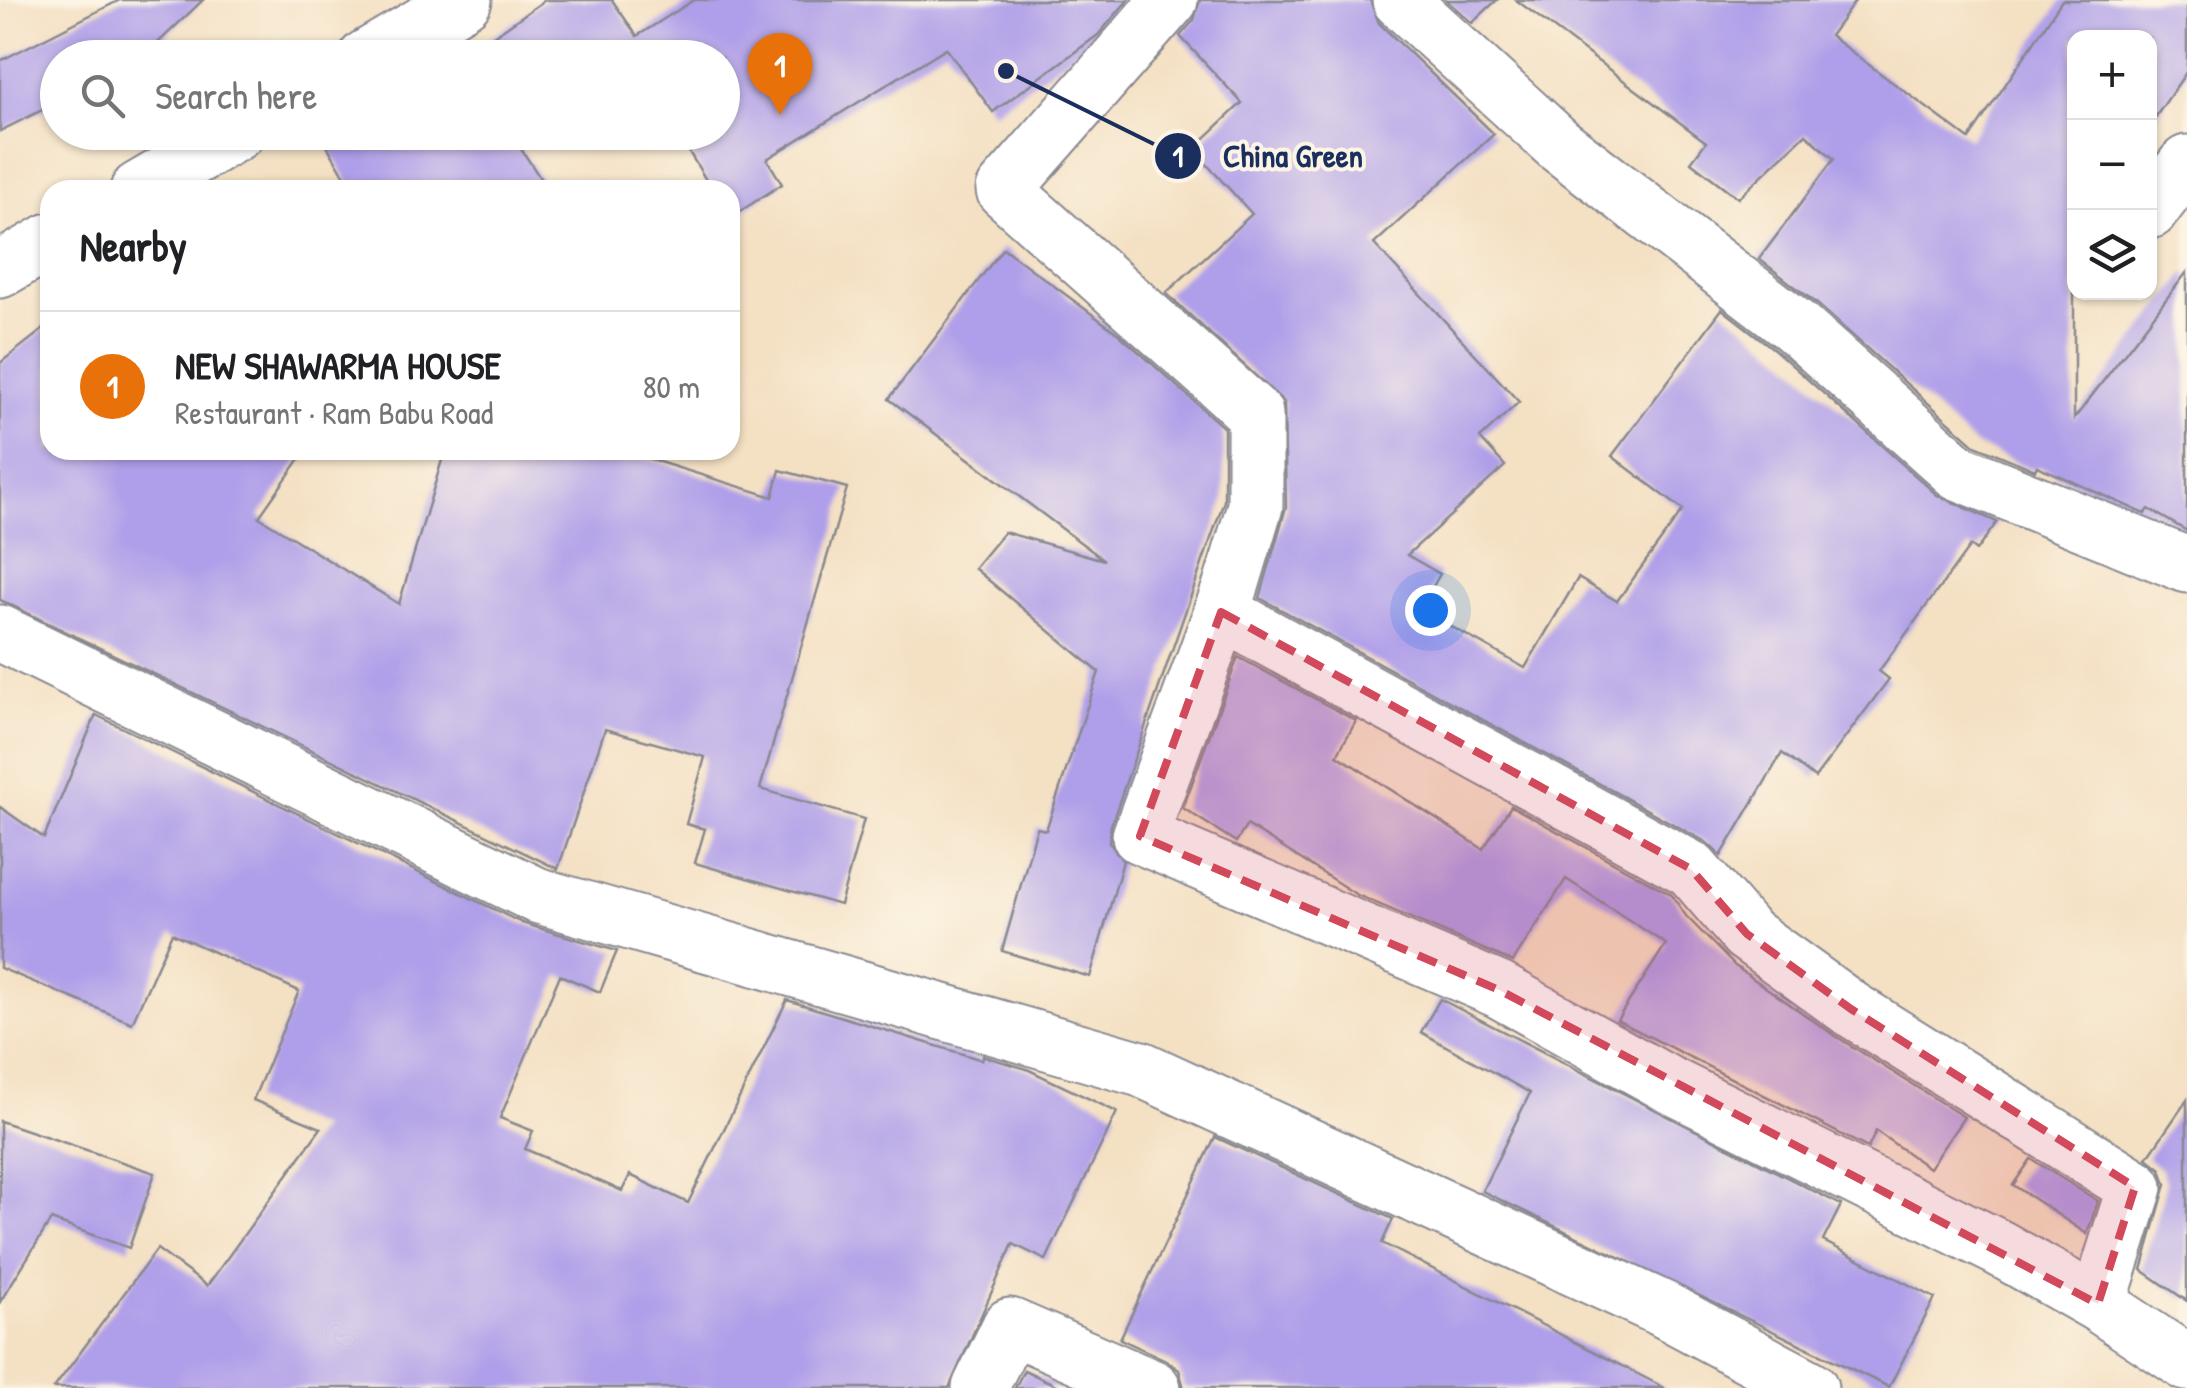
<!DOCTYPE html>
<html lang="en">
<head>
<meta charset="utf-8">
<style>
	body { margin:0; font-family:"Patrick Hand",sans-serif; background:#f6f6f6; color:#202124 }
	.controls { position:absolute; right:30px; top:30px; display:grid; overflow:hidden; border-radius:20px; box-shadow:0 2px 8px #0004 }
	.controls button { width:90px; height:90px; display:grid; place-items:center; padding:0; border:0; border-bottom:2px solid #e0e0e0; background:#fff; color:#202124; font:50px sans-serif }
	.you { position:absolute; left:1430px; top:610px; width:35px; height:35px; margin:-25px; border:8px solid #fff; border-radius:50%; background:#1a73e8; box-shadow:0 0 0 15px #1a73e833 }
	.badge { display:grid; place-items:center; width:65px; height:65px; border-radius:50%; background:#d1495b; color:#fff; font-size:32px; font-weight:700 }
	.pin { position:absolute; translate:-50% -82px; filter:drop-shadow(0 2px 5px #0008) }
	.pin::after { content:''; position:absolute; top:52px; width:35px; height:30px; background:inherit; clip-path:polygon(0 0,100% 0,50% 100%) }
	.list { margin:0; padding:0; list-style:none }
	h2 { display:flex; justify-content:space-between; align-items:center; height:130px; margin:0; padding:0 40px; font-size:42px }
	h2 small { font-size:32px; font-weight:400; color:#757577 }
	.list li { display:grid; grid-template-columns:65px 1fr auto; gap:30px; align-items:center; box-sizing:border-box; height:150px; padding:0 40px; border-top:2px solid #e0e0e0 }
	.list b { display:block; font-size:38px; white-space:nowrap }
	.list p { margin:0; font-size:32px; white-space:nowrap; color:#757577 }
	.list em { font-size:32px; font-style:normal; color:#757577 }
	.icon { flex:none; width:55px; height:55px; fill:none; stroke:currentColor; stroke-width:2; stroke-linecap:round; stroke-linejoin:round }
	.map { position:relative; flex:none; width:2187px; height:1388px; overflow:hidden }
	.search { position:absolute; background:#fff; box-shadow:0 2px 8px #0004; left:40px; top:40px; width:700px; height:110px; display:flex; align-items:center; gap:25px; box-sizing:border-box; padding:0 35px; border-radius:55px; color:#757577; font-size:38px }
	.panel { position:absolute; background:#fff; box-shadow:0 2px 8px #0004; left:40px; top:180px; width:700px; height:280px; border-radius:30px }
	.map>svg:first-child { display:block }
</style>
</head>
<body>
<div class="map">
<svg width="2187" height="1388" viewBox="0 0 2187 1388">
	<rect width="100%" height="100%" fill="#fcf5e5"/>
	<filter id="ink" filterUnits="userSpaceOnUse"><feTurbulence type="fractalNoise" baseFrequency=".01" numOctaves="2"/><feDisplacementMap in="SourceGraphic" scale="20" xChannelSelector="R" yChannelSelector="G"/><feConvolveMatrix kernelMatrix="1 2 1 2 8 2 1 2 1" color-interpolation-filters="sRGB"/></filter>
	<filter id="wash" filterUnits="userSpaceOnUse"><feTurbulence type="fractalNoise" baseFrequency=".0048" numOctaves="4" result="noise"/><feDisplacementMap in="SourceGraphic" scale="40" xChannelSelector="R" yChannelSelector="G"/><feGaussianBlur stdDeviation="2.25" result="paint"/><feColorMatrix in="noise" values="0 0 0 0 0 0 0 0 0 0 0 0 0 0 0 0 0 1.4 0 .05"/><feComposite in="paint" operator="in"/></filter>
	<g filter="url(#wash)">
		<rect width="100%" height="100%" fill="#f4e0c3"/>
		<g id="blocks">
			<g fill="#af9ee9">
				<polygon points="120,0 203,0 142,58 58,58 58,102 0,131 0,61"/>
				<polygon points="545,0 612,0 637,36 694,0 1128,0 1098,35 993,112 946,48 767,159 782,184 730,218 730,190 712,190 677,132 722,132 722,58 462,58"/>
				<polygon points="1200,0 1370,0 1379,23 1494,134 1374,244 1519,402 1480,438 1505,466 1407,555 1440,574 1420,609 1525,668 1578,578 1617,601 1683,510 1612,456 1722,309 1775,350 1937,495 1997,522 1976,551 1970,546 1879,671 1889,679 1815,778 1782,753 1721,856 1706,842 1260,598 1286,507 1284,402 1166,293 1252,214 1193,149 1242,103 1180,36 1194,20"/>
				<polygon points="1446,0 1497,0 1472,23"/>
				<polygon points="1516,0 1856,0 1830,36 1969,139 2062,0 2187,0 2187,71 2150,125 2150,38 2074,38 2074,419 2187,272 2187,531 2149,509 2145,514 2037,466 2035,470 1975,445 1816,303 1759,259 1834,159 1806,134 1738,198 1691,162 1706,142"/>
				<polygon points="334,132 510,132 548,190 353,190 323,139"/>
				<polygon points="1003,248 1120,335 1224,428 1224,501 1111,825 1109,842 1123,861 1090,977 1002,951 1037,828 1046,830 1099,672 974,568 1004,532 1104,560 889,399"/>
				<polygon points="50,324 50,450 306,450 259,517 399,604 445,450 620,450 773,497 780,470 847,488 760,789 864,819 840,905 695,863 705,829 686,824 705,757 605,729 558,869 0,600 0,363"/>
				<polygon points="1238,657 1356,721 1337,755 1483,849 1511,806 1671,894 1686,916 1735,966 1834,1035 1964,1117 1929,1168 1876,1131 1868,1148 1617,1020 1666,944 1566,879 1513,962 1357,895 1247,825 1236,842 1183,808"/>
				<polygon points="96,715 522,923 617,951 600,992 560,975 500,1118 533,1131 525,1149 622,1191 630,1175 688,1203 787,1000 982,1060 983,1056 1027,1069 1117,1112 1046,1260 1013,1244 949,1388 54,1388 157,1249 207,1286 321,1128 253,1100 299,991 172,933 132,1023 0,968 0,807 44,838"/>
				<polygon points="1440,999 1841,1205 1823,1241 1935,1298 1889,1387 1482,1191 1530,1093 1421,1032"/>
				<polygon points="2187,1100 2187,1301 2142,1270 2166,1184 2161,1169 2147,1158"/>
				<polygon points="0,1121 155,1173 129,1248 51,1220 0,1302"/>
				<polygon points="1215,1137 1393,1219 1382,1243 1665,1388 1184,1388 1179,1370 1166,1360 1120,1339"/>
				<polygon points="2031,1159 2098,1201 2087,1234 2013,1185"/>
				<polygon points="1024,1370 1062,1388 1015,1388"/>
			</g>
		</g>
	</g>
	<g filter="url(#ink)">
		<use href="#blocks" fill-opacity="0" stroke="#888890" stroke-width="2.5"/>
		<g fill="none" stroke-linecap="round" stroke-linejoin="round">
			<g stroke="#888890" stroke-width="59">
				<g id="minor">
					<polyline points="1170,0 1004,190 1255,414 1255,506 1231,586 1140,836 1499,990 1668,1084 1999,1248 2098,1304 2187,1363"/>
					<polyline points="1400,0 1559,145 1795,326 1958,472 2187,565"/>
					<polyline points="366,58 464,0"/>
					<polyline points="138,190 237,132"/>
					<polyline points="2150,211 2187,163"/>
					<polyline points="0,270 50,241"/>
					<polyline points="1221,612 1691,869 1747,934 1851,1009 2135,1187 2098,1304"/>
					<polyline points="0,633 536,895 1141,1069 1663,1309 1810,1388"/>
					<polyline points="980,1388 1010,1326 1153,1388"/>
				</g>
			</g>
			<use href="#minor" stroke="#fff" stroke-width="55"/>
		</g>
	</g>
	<path fill="#d1495b" fill-opacity="0.2" stroke="#d1495b" stroke-width="8" stroke-dasharray="20 12" stroke-linejoin="round" d="M1221 612 1691 869 1747 934 1851 1009 2135 1187 2098 1304 1499 990 1140 836Z"/>
	<path fill="none" stroke="#1b2f5e" stroke-width="4" d="M1006 71L1178 156"/>
	<g fill="#1b2f5e" stroke="#fcf5e5" stroke-width="4">
		<circle cx="1006" cy="71" r="10"/>
		<circle cx="1178" cy="156" r="25"/>
	</g>
	<g font-size="30" text-anchor="middle" font-weight="bold" fill="#fff">
		<text x="1178" y="167">1</text>
	</g>
	<g font-size="32" text-anchor="middle" font-weight="bold" fill="#1b2f5e" stroke="#fcf5e5" stroke-width="8" stroke-linejoin="round" paint-order="stroke">
		<text x="1293" y="167">China Green</text>
	</g>
</svg>
<div class="controls">
<button>+</button>
<button>−</button>
<button><svg class="icon" aria-label="layers" viewBox="0 0 24 24"><path d="M12 4l9 5-9 5-9-5zM3 14l9 5 9-5"/></svg></button>
</div>
<div class="you"></div>
<div class="pin badge" style="left:780px;top:115px;background:#e8710a">1</div>
<div class="search"><svg class="icon" aria-label="search" viewBox="0 0 24 24"><circle cx="10" cy="10" r="6"/><path d="M15 15l6 6"/></svg>Search here</div>
<section class="panel">
<h2>Nearby<small></small></h2>
<ul class="list">
<li><span class="badge" style="background:#e8710a">1</span><div><b>NEW SHAWARMA HOUSE</b><p>Restaurant · Ram Babu Road</p></div><em>80 m</em></li>
</ul>
</section>
</div>
</body>
</html>
